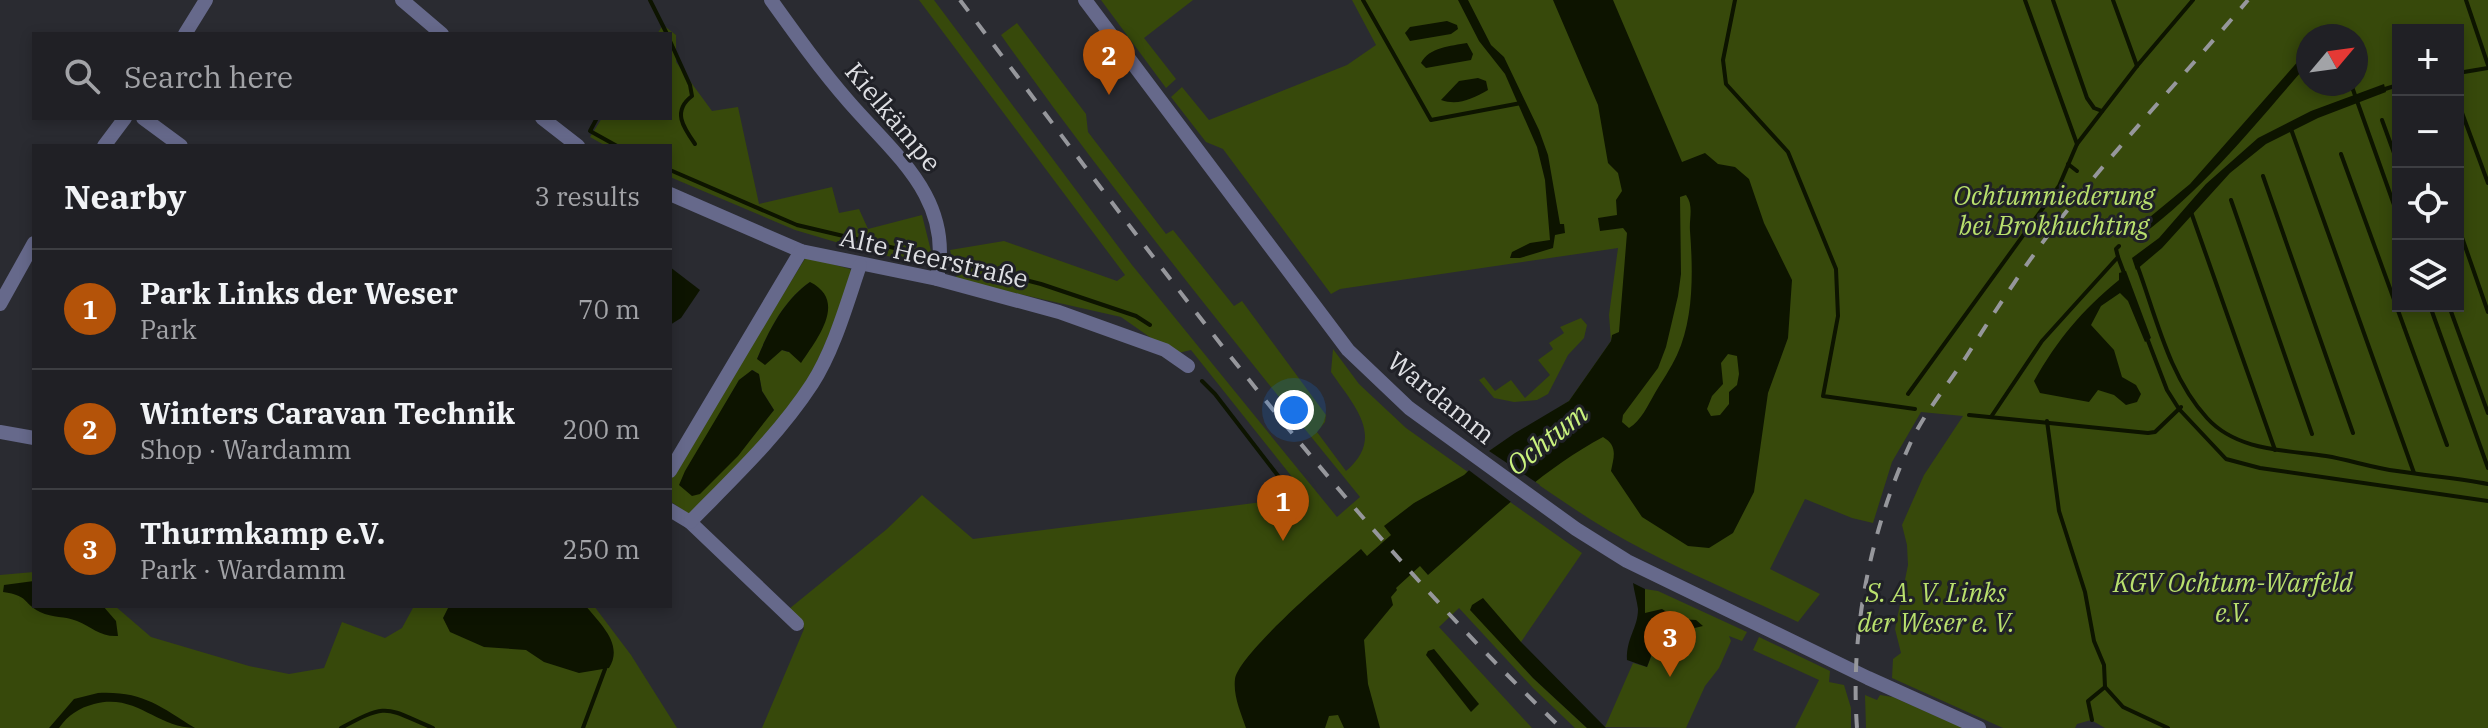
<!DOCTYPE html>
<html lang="en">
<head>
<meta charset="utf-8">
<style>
	body { margin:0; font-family:"IBM Plex Serif",serif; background:#2d2d32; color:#f1f3f6 }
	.controls { position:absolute; right:24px; top:24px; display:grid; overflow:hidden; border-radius:0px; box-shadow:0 4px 12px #0003 }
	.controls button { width:72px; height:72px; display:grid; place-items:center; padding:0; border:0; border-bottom:2px solid #3d3e42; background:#202025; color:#f1f3f6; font:40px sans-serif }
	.compass { position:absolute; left:2296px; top:24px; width:72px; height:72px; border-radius:50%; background:#202025; box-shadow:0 4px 12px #0003; rotate:61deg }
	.you { position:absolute; left:1294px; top:410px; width:28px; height:28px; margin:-20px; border:6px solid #fff; border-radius:50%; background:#1a73e8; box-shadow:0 0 0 12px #1a73e833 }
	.badge { display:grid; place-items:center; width:52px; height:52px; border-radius:50%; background:#b45309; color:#fff; font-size:26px; font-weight:700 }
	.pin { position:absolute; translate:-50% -66px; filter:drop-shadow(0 2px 4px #0008) }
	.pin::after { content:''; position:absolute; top:42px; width:28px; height:24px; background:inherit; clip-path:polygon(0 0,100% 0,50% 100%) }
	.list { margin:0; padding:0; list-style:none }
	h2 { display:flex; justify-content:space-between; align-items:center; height:104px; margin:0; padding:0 32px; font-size:34px }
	h2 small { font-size:26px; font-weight:400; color:#a2a3a7 }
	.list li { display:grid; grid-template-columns:52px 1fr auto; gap:24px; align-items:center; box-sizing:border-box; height:120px; padding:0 32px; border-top:2px solid #3d3e42 }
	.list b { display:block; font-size:30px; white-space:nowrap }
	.list p { margin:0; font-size:26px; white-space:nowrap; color:#a2a3a7 }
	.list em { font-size:26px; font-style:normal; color:#a2a3a7 }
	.icon { flex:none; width:44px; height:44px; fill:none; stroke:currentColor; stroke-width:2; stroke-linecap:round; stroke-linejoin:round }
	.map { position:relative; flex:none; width:2488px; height:728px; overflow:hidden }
	.search { position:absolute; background:#202025; box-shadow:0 4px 12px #0003; left:32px; top:32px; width:640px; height:88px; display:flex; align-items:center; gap:20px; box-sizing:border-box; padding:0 28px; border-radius:0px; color:#a2a3a7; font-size:30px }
	.panel { position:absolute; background:#202025; box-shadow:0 4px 12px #0003; left:32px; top:144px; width:640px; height:464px; border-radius:0px }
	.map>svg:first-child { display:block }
</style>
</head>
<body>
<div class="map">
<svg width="2488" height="728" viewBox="0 0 2488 728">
	<rect width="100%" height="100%" fill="#2a2b31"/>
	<g fill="#37490b" fill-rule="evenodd">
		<path d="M919 0H934L1132 265 1337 517 1360 497C1237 345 1114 194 1001 35L1017 23 1086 114 1088 132 1166 234 1173 230 1234 306 1242 301 1326 415 1325 422 1317 432 1346 471C1386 437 1354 406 1331 372L1333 349 1359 384 1406 428 1582 553 1521 642 1510 653 1533 678 1587 728H1575L1533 688 1459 608 1439 627 1532 728H762L804 629 801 619 789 609 887 529 922 495 973 539 1286 499 1300 487 1191 350 1174 354 1121 317 957 280 950 250 1004 241 1117 281 1125 275Z"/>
		<polygon points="1101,0 1193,0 1144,38 1176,79 1166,88"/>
		<path d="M1352 0H2488V728H2105L2091 720 2077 724 2075 728H2003L1892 678 1893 659 1901 653 1895 629 1908 565 1907 545 1902 525 1924 475 1963 416 1921 412 1892 462 1873 523 1852 518 1805 499 1770 569 1820 594 1798 622C1747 598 1694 576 1644 550 1589 522 1540 485 1489 451L1569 401 1611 341 1609 315 1618 248 1340 289 1331 294 1223 149 1206 142 1171 97 1182 87 1209 120 1347 65 1376 45ZM2398 30H2458V306H2398ZM2308 36H2356V84H2308Z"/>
		<polygon points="663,25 676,35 676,62 712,111 738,107 759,204 832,187 839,213 859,209 868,229 922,215 935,267 866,251 795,230 670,177 670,146 606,146 590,137 602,118 670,118 670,34 657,34"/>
		<path d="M806 257 850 269 852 272C839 307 828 343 810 375 781 426 731 473 690 515L670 501V478ZM810 282 788 352 782 350 757 359C769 330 784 300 810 282ZM753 370 759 375 762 391 774 410 756 431 701 447 739 380Z"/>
		<polygon points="1581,318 1587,325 1584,338 1568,355 1548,394 1537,400 1514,402 1494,398 1479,380 1484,377 1495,391 1511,380 1525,398 1550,375 1538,360 1553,349 1549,343 1564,333 1560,327"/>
		<polygon points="34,572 34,606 115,606 151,637 249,666 289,674 324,668 342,622 385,638 402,628 414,606 594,606 631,655 677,728 0,728 0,575"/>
		<polygon points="1645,589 1658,591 1747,632 1742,641 1729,636 1731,641 1719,668 1705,686 1686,728 1605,727 1633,663 1647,667 1657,641 1667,631 1678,632 1696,620 1678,620 1669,611 1645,614"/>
		<polygon points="1759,637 1830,671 1829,682 1844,685 1851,708 1851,728 1795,728 1819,680 1753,650"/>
		<polygon points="1865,695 1877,700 1880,695 1893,697 1963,728 1866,728"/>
	</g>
	<g fill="#0d1400" fill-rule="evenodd">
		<polygon points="1458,0 1468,0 1491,45 1504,57 1539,130 1548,155 1560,224 1564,224 1565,233 1555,235 1553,248 1520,258 1510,258 1512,252 1530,243 1550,240 1545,180 1537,147 1505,74 1479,41"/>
		<path d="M1553 0H1613L1682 162 1705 153 1718 164 1735 167 1749 179 1764 223 1792 280 1788 338 1768 393 1754 492 1733 533 1709 548 1688 546 1642 517 1611 471C1614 456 1618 446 1603 437 1538 472 1484 526 1428 575L1420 566 1396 588 1397 590 1391 597 1393 605 1364 640 1368 684 1380 728H1344L1338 715 1329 716 1325 728H1246C1241 713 1233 696 1235 679 1239 653 1337 570 1361 549L1367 556 1391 535 1384 526 1414 503 1464 475 1489 451 1515 433 1569 401 1611 341 1612 335 1619 332 1627 233 1623 228 1600 231 1598 218 1617 215 1616 200 1622 191 1618 173 1608 163 1598 105ZM1686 195C1694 206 1689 218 1690 231 1693 271 1694 318 1677 355 1671 368 1662 381 1655 393 1648 405 1641 421 1629 428L1622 422 1623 415 1658 368 1666 347 1678 296 1681 274 1680 197ZM1728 354 1737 356 1739 374 1737 385 1729 392V404L1720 415 1711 416 1707 409 1712 396 1723 384 1721 363Z"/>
		<polygon points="1447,21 1457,25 1458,29 1451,34 1410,41 1405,33 1410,27"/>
		<path d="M1467 43 1473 54 1471 60 1426 68 1421 63C1429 47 1451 46 1467 43Z"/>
		<path d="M2308 50V64C2256 123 2206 187 2143 234L2139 231V226L2190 184Z"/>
		<path d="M1478 78 1486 81 1488 90C1472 99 1458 106 1441 100L1459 81Z"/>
		<polygon points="2384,84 2386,92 2318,118 2266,144 2230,173 2162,248 2136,270 2132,258 2159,238 2206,184 2258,138 2311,111"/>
		<polygon points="670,267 700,290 681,318 670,325"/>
		<path d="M2126 271 2151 338 2145 342 2128 301 2120 293 2101 306 2091 325 2114 350 2122 377 2136 385 2141 394 2137 402 2126 405 2114 395 2098 390 2089 402 2040 393 2034 381C2058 339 2081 311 2119 280V273Z"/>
		<path d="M810 282C848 301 817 339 801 363L789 352 782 350 765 365 757 359C769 330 784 300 810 282Z"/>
		<polygon points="752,370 759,374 762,391 774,410 738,456 700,494 692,496 679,485 685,471 739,380"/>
		<path d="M34 581V606H103L116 621 118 636C100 637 92 627 77 621 65 616 53 618 40 612 21 602 30 596 3 592L4 585Z"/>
		<path d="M1633 583 1645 589V613L1662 609 1678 619 1696 620 1703 626 1678 632H1667L1657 641 1647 667 1627 660C1626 638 1638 628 1638 609 1637 601 1634 591 1633 583Z"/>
		<polygon points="1483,598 1521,642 1606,728 1587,728 1533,678 1470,610 1472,605"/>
		<path d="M449 606H586C600 624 624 644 609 668L579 673 544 662 526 650 484 647 450 632 443 618Z"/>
		<polygon points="1434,649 1479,704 1471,712 1426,655 1428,651"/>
		<path d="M98 693C143 691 159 706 195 728 156 728 137 693 94 704 79 708 68 715 59 728H49L74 699Z"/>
	</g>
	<polygon fill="#2a2b31" points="1486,449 1540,485 1515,505 1466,468"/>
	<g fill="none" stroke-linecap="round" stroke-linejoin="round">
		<g stroke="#0d1400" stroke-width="4">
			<polyline points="650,0 667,34"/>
			<polyline points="1363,0 1431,120 1521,103"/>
			<polyline points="1735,0 1723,60 1726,84 1788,152 1836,269 1838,316 1823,396 1915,409"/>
			<polyline points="2025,0 2077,144"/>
			<polyline points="2053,0 2087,98 2094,108 2102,111"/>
			<polyline points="2113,0 2137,66"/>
			<polyline points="2466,0 2488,65"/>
			<path d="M670 41 690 85 692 96C672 111 683 127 695 144"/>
			<polyline points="2458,73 2488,68"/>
			<polyline points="2351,84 2398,216"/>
			<polyline points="2385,89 2398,85"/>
			<polyline points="2458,102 2488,183"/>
			<polyline points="597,118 590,131 617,146"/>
			<polyline points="2382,120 2398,164"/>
			<polyline points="2291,129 2414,473"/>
			<polyline points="2341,154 2447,445"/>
			<polyline points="2068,164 2077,171"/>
			<polyline points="670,170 797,225 928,256"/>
			<polyline points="2263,176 2353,433"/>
			<polyline points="2231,200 2312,434"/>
			<polyline points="2191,212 2275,450"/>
			<polyline points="2458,226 2488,312"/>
			<polyline points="2118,257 2124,273"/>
			<polyline points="959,263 1041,284 1136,316 1150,325"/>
			<path d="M2137 265C2156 316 2169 377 2207 418 2237 451 2285 450 2326 456 2350 460 2373 468 2397 471 2428 476 2458 478 2488 484"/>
			<polyline points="2430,306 2488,468"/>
			<polyline points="2449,306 2488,413"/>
			<polyline points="2147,338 2167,390 2179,409 2226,459 2260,468 2488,501"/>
			<polyline points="1202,381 1215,394 1289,490"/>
			<polyline points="1908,394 2059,186 2077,144 2137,66 2193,0"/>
			<polyline points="1969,415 2148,433 2155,432 2181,407"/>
			<polyline points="1991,417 2042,341 2118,257 2116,249 2119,246"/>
			<polyline points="2047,421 2059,511 2085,592 2094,641 2104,665 2105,687 2088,701 2092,720"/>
			<polyline points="2105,687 2123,707 2168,728"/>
			<path d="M341 728C389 702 385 708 433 728"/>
			<polyline points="583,728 605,669"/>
		</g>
		<g stroke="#66698b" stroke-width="14">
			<polyline points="402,0 442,34"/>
			<path d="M771 0C796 35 821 70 849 102 896 156 954 199 937 279"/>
			<polyline points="1085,0 1348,350 1409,408 1576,529 1627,561 1868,678 1979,728"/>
			<polyline points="185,34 206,0"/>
			<polyline points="143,118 181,146"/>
			<polyline points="542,118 578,146"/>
			<polyline points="104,146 125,118"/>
			<polyline points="670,194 801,251 937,279 1059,312 1165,350 1188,366"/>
			<polyline points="0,304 34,243"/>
			<polyline points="0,432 34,438"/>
			<polyline points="670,471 801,251"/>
			<polyline points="670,510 690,522 797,624"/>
			<path d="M690 522C733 478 778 436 812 384 834 350 847 303 860 265"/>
		</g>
		<g stroke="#96979c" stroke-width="4" stroke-dasharray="14 14" stroke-linecap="butt">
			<path d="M960 0C1149 251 1334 510 1561 728"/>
			<path d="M1857 728C1850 631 1870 532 1910 444 1924 413 1947 386 1966 357 1995 311 2028 260 2062 217 2121 142 2187 72 2248 0"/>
		</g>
	</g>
	<g text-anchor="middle" stroke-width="6" stroke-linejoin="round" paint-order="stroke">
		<g font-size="26" fill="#dedfe3" stroke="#202127">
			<text transform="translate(893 117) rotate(50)" y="9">Kielkämpe</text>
			<text transform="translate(934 258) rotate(13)" y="9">Alte Heerstraße</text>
			<text transform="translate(1441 398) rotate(39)" y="9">Wardamm</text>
		</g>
		<g font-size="26" font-style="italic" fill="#b9e06d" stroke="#202127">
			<text x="2054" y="205">Ochtumniederung<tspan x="2054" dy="30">bei Brokhuchting</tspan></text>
			<text x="2233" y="592">KGV Ochtum-Warfeld<tspan x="2233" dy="30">e.V.</tspan></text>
			<text x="1936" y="602">S. A. V. Links<tspan x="1936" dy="30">der Weser e. V.</tspan></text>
		</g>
		<g font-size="28" font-style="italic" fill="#caf27e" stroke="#202127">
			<text transform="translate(1547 439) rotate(-39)" y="10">Ochtum</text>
		</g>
	</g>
</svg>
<div class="controls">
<button>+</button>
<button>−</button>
<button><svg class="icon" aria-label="locate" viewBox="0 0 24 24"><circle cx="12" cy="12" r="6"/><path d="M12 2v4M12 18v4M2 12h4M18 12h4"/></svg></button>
<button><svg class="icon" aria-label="layers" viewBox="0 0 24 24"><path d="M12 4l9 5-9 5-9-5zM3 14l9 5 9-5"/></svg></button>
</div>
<svg class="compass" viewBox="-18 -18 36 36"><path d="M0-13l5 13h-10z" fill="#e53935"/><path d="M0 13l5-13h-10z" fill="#a2a3a7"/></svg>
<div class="you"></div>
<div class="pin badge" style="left:1283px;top:541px">1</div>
<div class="pin badge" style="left:1109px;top:95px">2</div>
<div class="pin badge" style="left:1670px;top:677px">3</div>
<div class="search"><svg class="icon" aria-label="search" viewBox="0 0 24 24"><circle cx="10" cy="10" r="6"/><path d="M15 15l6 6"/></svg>Search here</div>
<section class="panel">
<h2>Nearby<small>3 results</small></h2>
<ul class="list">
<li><span class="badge">1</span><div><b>Park Links der Weser</b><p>Park</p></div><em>70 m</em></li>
<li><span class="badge">2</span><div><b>Winters Caravan Technik</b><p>Shop · Wardamm</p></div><em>200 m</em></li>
<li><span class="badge">3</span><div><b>Thurmkamp e.V.</b><p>Park · Wardamm</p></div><em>250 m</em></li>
</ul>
</section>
</div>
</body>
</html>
